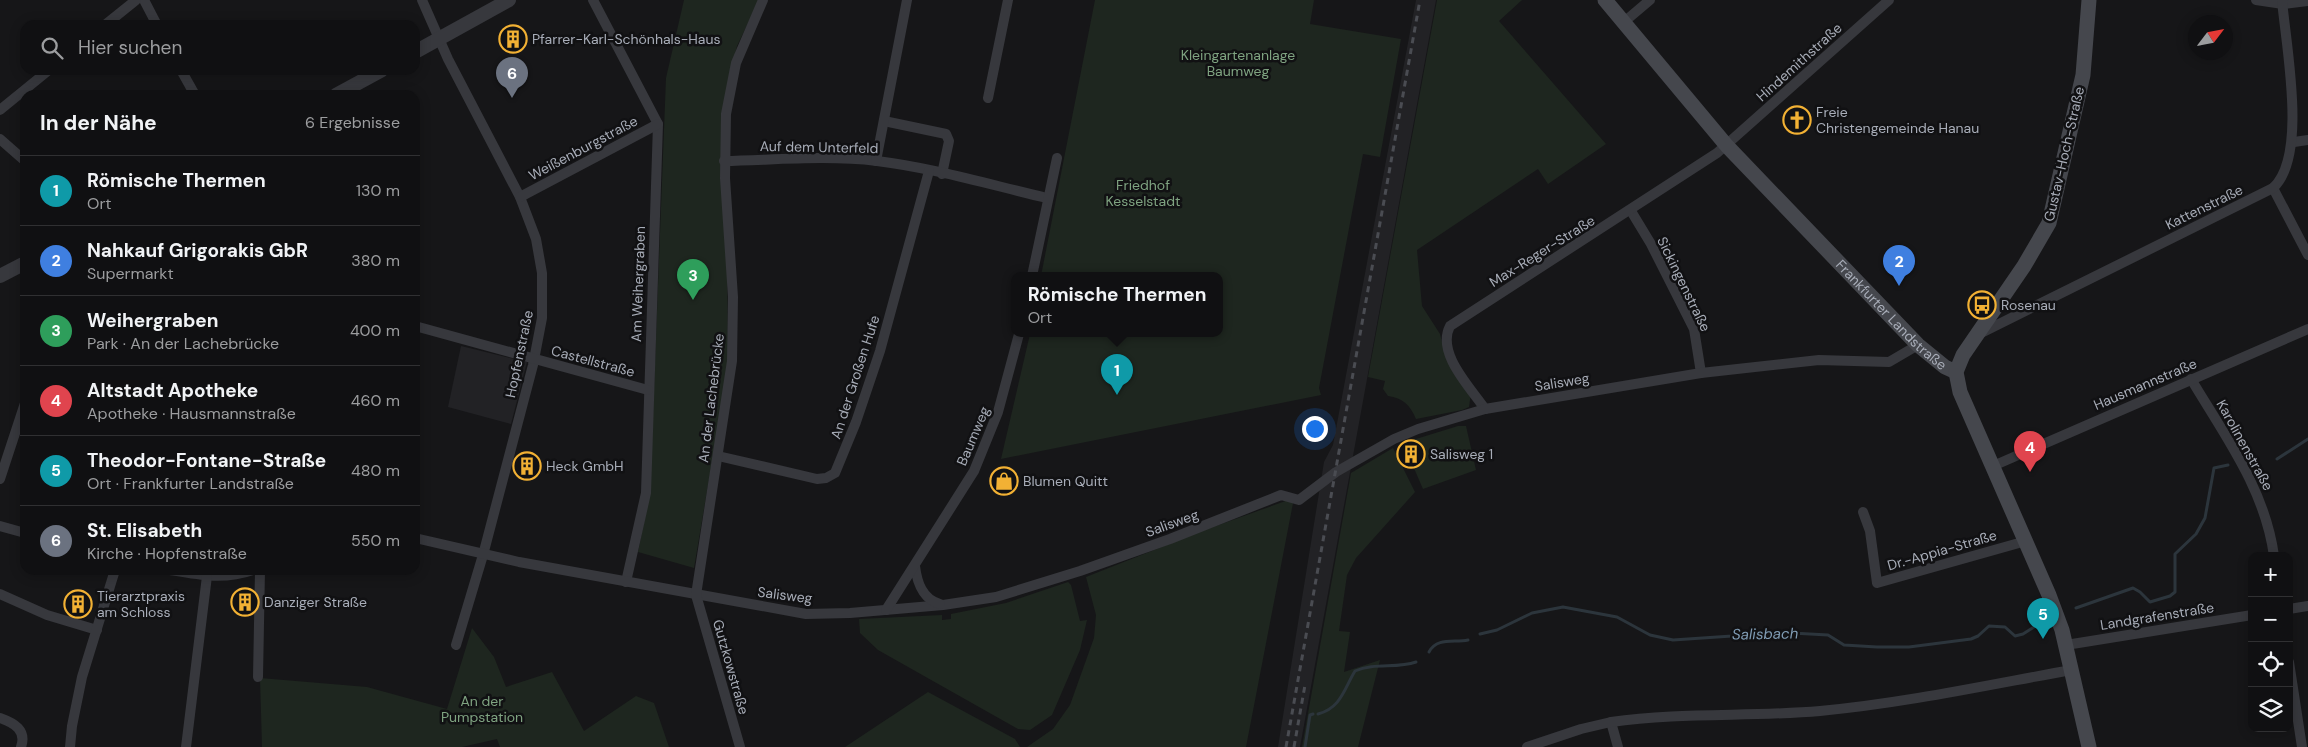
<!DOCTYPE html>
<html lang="de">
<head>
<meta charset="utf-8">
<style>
	body { margin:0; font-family:"DM Sans",sans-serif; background:#19191b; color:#f1f3f6 }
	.controls { position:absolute; right:15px; bottom:15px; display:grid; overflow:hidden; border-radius:10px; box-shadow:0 2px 12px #0003 }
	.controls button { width:45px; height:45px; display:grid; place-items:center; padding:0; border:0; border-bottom:1px solid #303032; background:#101012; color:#f1f3f6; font:25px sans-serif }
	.compass { position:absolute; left:2188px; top:15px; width:45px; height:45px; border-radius:50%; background:#101012; box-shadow:0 2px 12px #0003; rotate:58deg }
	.you { position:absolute; left:1314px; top:428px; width:18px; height:18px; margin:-12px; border:4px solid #fff; border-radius:50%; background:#1a73e8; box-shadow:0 0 0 8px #1a73e833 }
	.badge { display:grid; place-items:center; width:32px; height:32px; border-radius:50%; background:#db2777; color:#fff; font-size:16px; font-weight:700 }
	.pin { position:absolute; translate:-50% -41px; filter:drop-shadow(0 1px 2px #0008) }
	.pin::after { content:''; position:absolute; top:26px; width:18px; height:15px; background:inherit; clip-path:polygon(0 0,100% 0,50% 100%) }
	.popup { position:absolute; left:1011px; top:272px; width:212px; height:65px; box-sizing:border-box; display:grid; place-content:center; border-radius:10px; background:#101012; filter:drop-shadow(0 1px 4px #0005); font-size:16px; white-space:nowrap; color:#9c9d9f }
	.popup b { font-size:19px; color:#f1f3f6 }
	.popup::after { content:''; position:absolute; left:50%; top:100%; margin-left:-10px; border:10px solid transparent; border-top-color:#101012 }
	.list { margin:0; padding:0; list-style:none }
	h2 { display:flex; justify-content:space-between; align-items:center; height:65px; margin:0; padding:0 20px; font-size:21px }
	h2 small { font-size:16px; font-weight:400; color:#9c9d9f }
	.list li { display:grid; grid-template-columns:32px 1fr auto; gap:15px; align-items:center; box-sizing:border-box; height:70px; padding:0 20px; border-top:1px solid #303032 }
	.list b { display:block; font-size:19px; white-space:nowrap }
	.list p { margin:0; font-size:16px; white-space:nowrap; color:#9c9d9f }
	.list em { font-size:16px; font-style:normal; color:#9c9d9f }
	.icon { flex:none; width:28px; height:28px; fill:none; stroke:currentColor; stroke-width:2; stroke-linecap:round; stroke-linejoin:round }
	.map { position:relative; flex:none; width:2308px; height:747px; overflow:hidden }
	.search { position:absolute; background:#101012; box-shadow:0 2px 12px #0003; left:20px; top:20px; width:400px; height:55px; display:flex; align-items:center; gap:12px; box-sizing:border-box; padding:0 18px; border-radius:15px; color:#9c9d9f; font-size:19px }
	.panel { position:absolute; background:#101012; box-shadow:0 2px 12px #0003; left:20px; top:90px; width:400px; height:485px; border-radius:15px }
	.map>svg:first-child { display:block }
</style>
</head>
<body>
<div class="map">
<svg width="2308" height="747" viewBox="0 0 2308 747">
	<rect width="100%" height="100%" fill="#161618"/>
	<g fill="#222225">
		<polygon points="1416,0 1436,0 1300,747 1278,747 1324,462 1333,445"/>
		<polygon points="461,346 527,362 511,424 448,407"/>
	</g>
	<g fill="#1e261f">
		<polygon points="684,0 759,0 737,46 726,92 728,367 694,568 638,552 650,493 666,78"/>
		<polygon points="1095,0 1314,0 1310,24 1401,39 1380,157 1363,154 1319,388 1321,395 1001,459 1030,334 1220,334 1220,276 1041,276"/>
		<path d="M1437 0H1522L1499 21 1606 144 1548 184 1538 169 1417 250 1422 306 1440 334 1443 346 1471 393 1469 407 1462 410 1416 419C1410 405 1403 398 1388 396L1383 389 1385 381 1368 377Z"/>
		<polygon points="1458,426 1466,426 1476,470 1423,489 1403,443"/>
		<polygon points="1393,448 1415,492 1356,558 1347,575 1339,631 1350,632 1344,672 1380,660 1358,747 1302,747 1351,473"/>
		<polygon points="1294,498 1246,747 1027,747 1053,729 1070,705 1094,638 1096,615 1086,577 1202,531"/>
		<polygon points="1068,582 1071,585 1080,621 1087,620 1080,650 1052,715 1030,730 1018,729 878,650 860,633 859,619 942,615 942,620 951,619 951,614 1006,603"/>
		<polygon points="472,628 494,657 506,687 552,672 584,731 636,696 654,703 669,747 500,747 497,739 462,747 262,747 260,678 367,687 447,709"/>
		<polygon points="928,692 1015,739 1020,747 845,747"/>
	</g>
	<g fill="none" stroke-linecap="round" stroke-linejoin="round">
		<g stroke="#2c353c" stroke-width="3">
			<polyline points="2277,459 2308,439"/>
			<polyline points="2076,608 2133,588 2140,592 2150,602 2170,596 2175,592 2175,554 2196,534 2205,518 2214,468 2228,465"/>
			<polyline points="1480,634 1497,630 1532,613 1563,607 1617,617 1650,635 1673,640 1732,636 1753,631 1828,635 1844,645 1877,647 1909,647 1971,639 1978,636 1989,626 2005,627 2015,636 2023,634 2045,620"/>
			<path d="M1429 652C1437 637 1454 643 1468 640"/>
			<path d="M1318 714C1341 708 1344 689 1355 671 1375 662 1396 669 1416 662"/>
			<polyline points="1305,747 1310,715 1313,714"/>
		</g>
		<g stroke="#37383d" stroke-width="10">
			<polyline points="144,0 157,25"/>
			<polyline points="422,0 448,59 520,197 536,239 542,273 542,318 533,365 483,555 456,645"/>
			<polyline points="593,0 658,124 646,493 626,582"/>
			<polyline points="2256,0 2283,4 2308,1"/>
			<polyline points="1624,22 1650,0"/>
			<polyline points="105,25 136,0"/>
			<polyline points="181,70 195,95"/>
			<polyline points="988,98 1008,0"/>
			<polyline points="0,110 49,70"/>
			<polyline points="884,121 946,134 949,141 942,174"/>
			<polyline points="0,139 25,161"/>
			<polyline points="2294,142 2308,140"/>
			<path d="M724 161C775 160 827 155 877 161 934 168 991 185 1047 198"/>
			<polyline points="876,161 907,0"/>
			<polyline points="2273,188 2308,255"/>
			<polyline points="520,197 658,124"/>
			<polyline points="1631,211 1651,244 1694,329 1701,373"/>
			<polyline points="1032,276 1057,158"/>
			<polyline points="415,326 648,390"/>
			<path d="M1979 334 2273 188C2308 156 2286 47 2282 0"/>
			<path d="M2191 379C2225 436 2265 489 2274 556"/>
			<path d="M1485 409C1470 387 1436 353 1450 326L1717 153 1889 0"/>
			<polyline points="718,456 817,479 826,478 835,473 856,422 880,351 929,171"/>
			<polyline points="1993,466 2308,329"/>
			<polyline points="0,479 25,403"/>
			<polyline points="1863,512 1870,531 1877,583 2026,541"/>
			<polyline points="0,526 25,533"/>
			<polyline points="415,538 519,562 806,614 850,613 943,605 996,597 1080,571 1170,539 1281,495 1299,500 1336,472 1394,439 1418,429 1485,409 1701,373 1819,360 1889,362 1918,345"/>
			<path d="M915 566C917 582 922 599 940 604"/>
			<path d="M170 570C199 575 224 580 253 570"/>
			<polyline points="0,594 47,615 97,630"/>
			<polyline points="2289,609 2308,606"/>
			<polyline points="886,610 974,471 998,412 1019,334"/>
			<polyline points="2066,645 2252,615"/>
			<polyline points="2289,662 2302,747"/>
			<polyline points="258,677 260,570"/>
			<path d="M0 718C14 723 27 730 21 747"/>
			<polyline points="1611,722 1618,747"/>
			<polyline points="70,747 72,726 82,677 115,570"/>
			<polyline points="186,747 207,576"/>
			<polyline points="740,747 696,595 732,361 733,297 725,178 726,114 736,63 763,0"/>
			<path d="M1527 747 1581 729 1611 722C1680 712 1751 717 1820 711 1905 703 1988 685 2071 670"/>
		</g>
		<g stroke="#37383d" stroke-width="14">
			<polyline points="415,52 509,0"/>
			<polyline points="336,95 382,70"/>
			<polyline points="0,276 25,263"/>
		</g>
		<g stroke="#45474d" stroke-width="15">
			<path id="s1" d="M1605 0 1727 146 1918 345 1945 367 1956 372"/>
			<polyline points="2089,0 2083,75 2049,223 2024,266 1963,355 1956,372 1960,392 2049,595 2062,630 2089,747"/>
		</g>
		<g stroke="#4a4c52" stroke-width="3" stroke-dasharray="6 5" stroke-linecap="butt">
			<polyline points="1286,747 1420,0"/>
			<polyline points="1294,747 1305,685"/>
		</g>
	</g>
	<defs>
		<g id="building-ring" transform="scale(1.4375)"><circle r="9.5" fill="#111113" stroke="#f2b134" stroke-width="1.5"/><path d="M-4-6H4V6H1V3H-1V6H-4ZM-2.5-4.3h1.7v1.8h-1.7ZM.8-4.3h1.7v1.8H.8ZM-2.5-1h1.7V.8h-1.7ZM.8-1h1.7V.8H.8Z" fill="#f2b134"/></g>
		<g id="church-ring" transform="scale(1.4375)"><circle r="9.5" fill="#111113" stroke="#f2b134" stroke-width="1.5"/><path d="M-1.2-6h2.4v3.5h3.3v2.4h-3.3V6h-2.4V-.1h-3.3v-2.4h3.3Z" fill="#f2b134"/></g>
		<g id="bus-ring" transform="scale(1.4375)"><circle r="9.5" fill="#111113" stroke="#f2b134" stroke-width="1.5"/><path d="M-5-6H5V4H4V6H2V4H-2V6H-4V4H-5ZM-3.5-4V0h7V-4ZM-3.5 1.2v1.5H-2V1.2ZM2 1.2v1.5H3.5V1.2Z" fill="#f2b134"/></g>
		<g id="shop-ring" transform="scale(1.4375)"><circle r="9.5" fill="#111113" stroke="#f2b134" stroke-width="1.5"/><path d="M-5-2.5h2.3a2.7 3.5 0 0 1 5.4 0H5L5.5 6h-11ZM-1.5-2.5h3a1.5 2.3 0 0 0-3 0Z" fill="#f2b134"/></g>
	</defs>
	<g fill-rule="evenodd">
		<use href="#building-ring" x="513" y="39"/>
		<use href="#church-ring" x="1797" y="120"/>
		<use href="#bus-ring" x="1982" y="305"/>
		<use href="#building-ring" x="1411" y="454"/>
		<use href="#building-ring" x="527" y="466"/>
		<use href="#shop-ring" x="1004" y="481"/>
		<use href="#building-ring" x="245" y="602"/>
		<use href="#building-ring" x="78" y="604"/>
	</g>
	<g text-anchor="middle" stroke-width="5" stroke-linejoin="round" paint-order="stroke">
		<g font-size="14" fill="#a8adb8" stroke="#111113" text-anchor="start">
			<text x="532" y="44">Pfarrer-Karl-Schönhals-Haus</text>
			<text x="1816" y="117">Freie<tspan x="1816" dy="16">Christengemeinde Hanau</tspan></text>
			<text x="2001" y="310">Rosenau</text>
			<text x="1430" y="459">Salisweg 1</text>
			<text x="546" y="471">Heck GmbH</text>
			<text x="1023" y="486">Blumen Quitt</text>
			<text x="97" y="601">Tierarztpraxis<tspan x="97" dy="16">am Schloss</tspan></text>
			<text x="264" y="607">Danziger Straße</text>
		</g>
		<g font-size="14" fill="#7fa381" stroke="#111113">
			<text x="1238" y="60">Kleingartenanlage<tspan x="1238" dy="16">Baumweg</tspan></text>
			<text x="1143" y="190">Friedhof<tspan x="1143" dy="16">Kesselstadt</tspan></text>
			<text x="482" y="706">An der<tspan x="482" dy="16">Pumpstation</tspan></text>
		</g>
		<g font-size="14" fill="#a8adb8" stroke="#111113">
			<text transform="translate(1799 62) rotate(-42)" y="5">Hindemithstraße</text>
			<text transform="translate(819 147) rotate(1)" y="5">Auf dem Unterfeld</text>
			<text transform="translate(583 148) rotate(-28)" y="5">Weißenburgstraße</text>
			<text transform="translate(2064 154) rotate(-77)" y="5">Gustav-Hoch-Straße</text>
			<text transform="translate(2204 207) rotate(-26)" y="5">Kattenstraße</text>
			<text transform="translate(1542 251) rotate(-32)" y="5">Max-Reger-Straße</text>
			<text transform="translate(638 284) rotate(-88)" y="5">Am Weihergraben</text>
			<text transform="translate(1684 284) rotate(64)" y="5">Sickingenstraße</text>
			<text dy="5" stroke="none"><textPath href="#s1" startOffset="426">Frankfurter Landstraße</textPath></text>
			<text transform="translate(519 354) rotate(-78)" y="5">Hopfenstraße</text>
			<text transform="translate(593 361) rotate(15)" y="5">Castellstraße</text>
			<text transform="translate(855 377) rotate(-72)" y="5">An der Großen Hufe</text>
			<text transform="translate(1562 382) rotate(-9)" y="5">Salisweg</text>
			<text transform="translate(2145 384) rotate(-23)" y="5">Hausmannstraße</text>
			<text transform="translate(711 398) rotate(-83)" y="5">An der Lachebrücke</text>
			<text transform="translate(973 436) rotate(-67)" y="5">Baumweg</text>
			<text transform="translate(2245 445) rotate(61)" y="5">Karolinenstraße</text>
			<text transform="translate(1172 523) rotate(-20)" y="5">Salisweg</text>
			<text transform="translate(1942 550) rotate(-16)" y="5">Dr.-Appia-Straße</text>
			<text transform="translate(785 595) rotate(7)" y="5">Salisweg</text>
			<text transform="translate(2157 616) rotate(-9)" y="5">Landgrafenstraße</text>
			<text transform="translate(731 667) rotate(74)" y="5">Gutzkowstraße</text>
		</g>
		<g font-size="15" font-style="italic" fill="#7f9bb3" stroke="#111113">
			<text transform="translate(1765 634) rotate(-1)" y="5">Salisbach</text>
		</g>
	</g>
</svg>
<div class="controls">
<button>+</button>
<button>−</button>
<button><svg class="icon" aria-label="locate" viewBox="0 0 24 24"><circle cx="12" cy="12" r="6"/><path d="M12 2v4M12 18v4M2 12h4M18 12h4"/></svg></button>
<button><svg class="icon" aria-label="layers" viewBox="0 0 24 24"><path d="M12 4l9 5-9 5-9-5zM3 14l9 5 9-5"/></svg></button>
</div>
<svg class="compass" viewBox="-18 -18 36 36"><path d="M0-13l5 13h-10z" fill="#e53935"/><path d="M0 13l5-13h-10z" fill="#9c9d9f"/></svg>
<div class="you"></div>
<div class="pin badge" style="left:1117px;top:395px;background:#0f9aa8">1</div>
<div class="popup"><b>Römische Thermen</b>Ort</div>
<div class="pin badge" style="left:1899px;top:286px;background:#3f7fe0">2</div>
<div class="pin badge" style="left:693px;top:300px;background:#2e9e5b">3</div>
<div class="pin badge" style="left:2030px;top:472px;background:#e0444e">4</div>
<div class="pin badge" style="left:2043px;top:639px;background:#0f9aa8">5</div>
<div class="pin badge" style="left:512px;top:98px;background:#6b7280">6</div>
<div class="search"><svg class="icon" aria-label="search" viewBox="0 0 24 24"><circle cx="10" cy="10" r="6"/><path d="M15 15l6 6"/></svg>Hier suchen</div>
<section class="panel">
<h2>In der Nähe<small>6 Ergebnisse</small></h2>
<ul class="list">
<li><span class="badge" style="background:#0f9aa8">1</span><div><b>Römische Thermen</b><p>Ort</p></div><em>130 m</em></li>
<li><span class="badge" style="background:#3f7fe0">2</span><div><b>Nahkauf Grigorakis GbR</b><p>Supermarkt</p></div><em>380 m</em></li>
<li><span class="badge" style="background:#2e9e5b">3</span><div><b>Weihergraben</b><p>Park · An der Lachebrücke</p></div><em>400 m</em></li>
<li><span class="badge" style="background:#e0444e">4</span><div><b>Altstadt Apotheke</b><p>Apotheke · Hausmannstraße</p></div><em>460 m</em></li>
<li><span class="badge" style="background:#0f9aa8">5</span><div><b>Theodor-Fontane-Straße</b><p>Ort · Frankfurter Landstraße</p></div><em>480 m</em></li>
<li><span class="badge" style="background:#6b7280">6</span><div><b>St. Elisabeth</b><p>Kirche · Hopfenstraße</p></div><em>550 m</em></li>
</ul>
</section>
</div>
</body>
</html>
